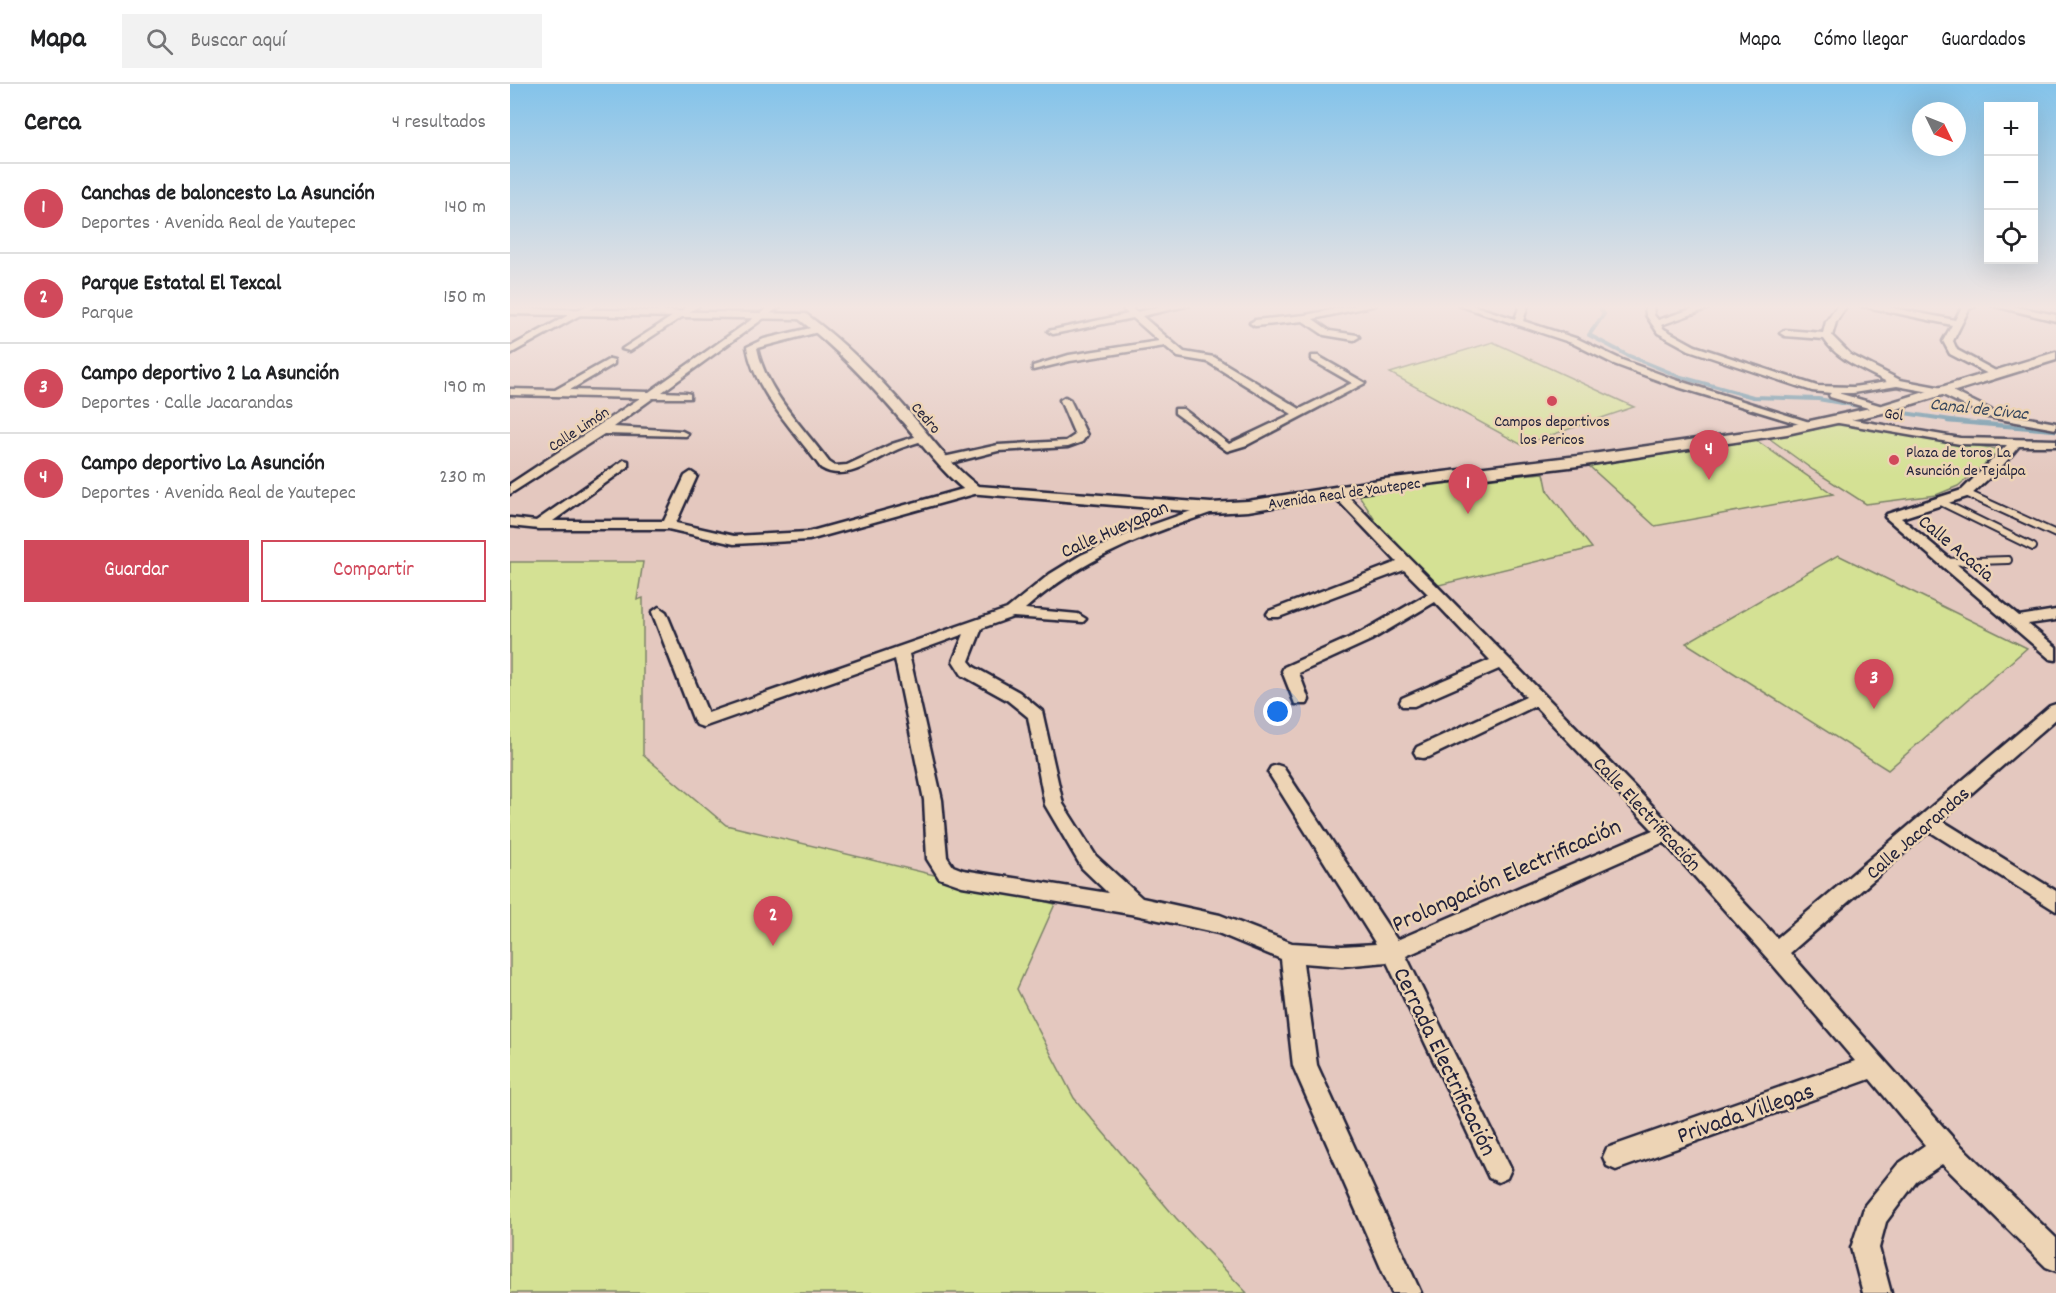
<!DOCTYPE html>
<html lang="es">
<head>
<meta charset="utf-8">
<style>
	body { margin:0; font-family:Dekko,sans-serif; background:#f2f2f2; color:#202124 }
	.controls { position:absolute; right:18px; top:18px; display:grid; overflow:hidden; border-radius:0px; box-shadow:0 6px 24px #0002 }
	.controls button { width:54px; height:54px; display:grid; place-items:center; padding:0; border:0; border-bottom:2px solid #e0e0e0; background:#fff; color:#202124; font:30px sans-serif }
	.compass { position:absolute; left:1402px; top:18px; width:54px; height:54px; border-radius:50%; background:#fff; box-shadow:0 6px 24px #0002; rotate:133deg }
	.you { position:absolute; left:768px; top:628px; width:21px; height:21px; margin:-15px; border:4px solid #fff; border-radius:50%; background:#1a73e8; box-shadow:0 0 0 9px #1a73e833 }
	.badge { display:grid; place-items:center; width:39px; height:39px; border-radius:50%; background:#d1495b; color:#fff; font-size:20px; font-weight:700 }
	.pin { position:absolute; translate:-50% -50px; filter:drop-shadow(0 2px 3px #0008) }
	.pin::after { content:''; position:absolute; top:32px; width:21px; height:18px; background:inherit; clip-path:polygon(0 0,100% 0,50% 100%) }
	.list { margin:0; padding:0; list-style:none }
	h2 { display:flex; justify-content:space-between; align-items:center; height:78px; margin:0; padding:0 24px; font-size:26px }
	h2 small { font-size:20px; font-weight:400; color:#757577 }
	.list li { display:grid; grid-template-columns:39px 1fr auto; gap:18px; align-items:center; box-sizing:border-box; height:90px; padding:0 24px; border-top:2px solid #e0e0e0 }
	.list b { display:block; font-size:22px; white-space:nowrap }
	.list p { margin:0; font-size:20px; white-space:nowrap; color:#757577 }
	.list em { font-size:20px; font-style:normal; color:#757577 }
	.actions { display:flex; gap:12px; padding:18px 24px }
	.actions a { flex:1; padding:14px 0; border:2px solid #d1495b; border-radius:0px; text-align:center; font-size:21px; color:#d1495b }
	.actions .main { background:#d1495b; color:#fff }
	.icon { flex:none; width:33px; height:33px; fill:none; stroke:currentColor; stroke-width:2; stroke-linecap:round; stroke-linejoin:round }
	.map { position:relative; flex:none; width:1546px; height:1209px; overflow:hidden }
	header { display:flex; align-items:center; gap:36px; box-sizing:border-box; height:84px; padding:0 30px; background:#fff; border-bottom:2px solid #e0e0e0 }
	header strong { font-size:28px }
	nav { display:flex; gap:33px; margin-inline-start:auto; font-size:21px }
	.search { width:420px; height:54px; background:#f2f2f2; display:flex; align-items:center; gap:15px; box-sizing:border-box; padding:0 21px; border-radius:0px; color:#757577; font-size:22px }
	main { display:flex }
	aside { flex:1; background:#fff }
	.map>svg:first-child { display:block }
</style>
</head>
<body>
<header>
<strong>Mapa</strong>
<div class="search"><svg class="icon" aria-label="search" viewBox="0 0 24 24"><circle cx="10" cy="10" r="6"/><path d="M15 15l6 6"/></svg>Buscar aquí</div>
<nav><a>Mapa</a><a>Cómo llegar</a><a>Guardados</a></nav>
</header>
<main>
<aside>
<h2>Cerca<small>4 resultados</small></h2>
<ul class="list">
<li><span class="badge">1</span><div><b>Canchas de baloncesto La Asunción</b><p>Deportes · Avenida Real de Yautepec</p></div><em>140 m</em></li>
<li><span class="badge">2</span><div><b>Parque Estatal El Texcal</b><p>Parque</p></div><em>150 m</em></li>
<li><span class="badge">3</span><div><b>Campo deportivo 2 La Asunción</b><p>Deportes · Calle Jacarandas</p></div><em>190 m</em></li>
<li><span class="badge">4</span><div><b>Campo deportivo La Asunción</b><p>Deportes · Avenida Real de Yautepec</p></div><em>230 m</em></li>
</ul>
<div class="actions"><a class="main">Guardar</a><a>Compartir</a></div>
</aside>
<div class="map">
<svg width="1546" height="1209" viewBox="0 0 1546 1209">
	<rect width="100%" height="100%" fill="#e4c8bf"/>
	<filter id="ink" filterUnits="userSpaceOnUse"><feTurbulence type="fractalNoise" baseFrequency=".0167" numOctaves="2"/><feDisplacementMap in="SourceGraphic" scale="12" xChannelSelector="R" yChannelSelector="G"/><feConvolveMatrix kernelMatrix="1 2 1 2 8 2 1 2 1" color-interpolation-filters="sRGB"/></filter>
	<g filter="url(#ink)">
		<g fill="#d4e194" stroke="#7b8268" stroke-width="1.5">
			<polygon points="983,258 1124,323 1012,361 880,289"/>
			<polygon points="1330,338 1492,366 1448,402 1426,411 1356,420 1303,386 1256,352"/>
			<polygon points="1246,356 1323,410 1145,442 1079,382"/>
			<polygon points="1034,389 1038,408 1082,464 925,502 875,452 847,408 916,399"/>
			<polygon points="1328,471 1517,564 1378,686 1176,559"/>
			<polygon points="0,478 133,478 127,516 133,514 133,671 216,741 545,820 507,905 564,1014 666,1134 737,1209 0,1209"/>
		</g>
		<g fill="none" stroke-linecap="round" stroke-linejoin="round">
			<g stroke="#6290a5" stroke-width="4">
				<polyline points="1089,221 1094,230 1079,251 1117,271 1171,293 1243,313 1308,315 1361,324"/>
				<polyline points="1374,326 1455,338"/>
			</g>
			<polyline stroke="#6290a5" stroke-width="4.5" points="1438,337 1546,346"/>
			<g stroke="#22223b" stroke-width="10">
				<g id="service">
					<polyline points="1456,409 1546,450"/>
					<polyline points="1431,418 1523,463"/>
					<polyline points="1435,478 1498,476"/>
				</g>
			</g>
			<g stroke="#22223b" stroke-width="5">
				<g id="minor">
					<polygon points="0,221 7,221 0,226"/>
					<polygon points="77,221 88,221 0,270 0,263"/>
					<polygon points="180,221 190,221 120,267 112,265"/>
					<polygon points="262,221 272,221 152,308 176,309 180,310 180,314 143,314 103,343 172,347 178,350 176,352 94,350 0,410 0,400 130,314 0,311 0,305 45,306 100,275 104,276 104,280 60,306 139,308"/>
					<polygon points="609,221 619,221 626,228 661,221 680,221 632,232 674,268 704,273 790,325 842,299 802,276 802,272 808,272 855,299 737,361 717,367 665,329 665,325 673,325 719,360 782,330 698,278 668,273 655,262 560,277 523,286 523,282 559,271 649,257 623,234 543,250 538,247 618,230"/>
					<polygon points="847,221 866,221 803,235 820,247 847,251 849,253 844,256 814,251 793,237 745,242 740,239 745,236 795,231"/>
					<polygon points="948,221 962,221 1005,235 1010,221 1018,221 1013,237 1068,255 1112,276 1166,296 1309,341 1303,344 1299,343 1158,300 1104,280 1062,259"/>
					<path d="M1135 221H1143L1144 231 1148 236 1194 221H1208L1151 241 1154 245 1185 262 1307 302 1343 303 1377 298C1355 286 1327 276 1314 255L1275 252 1270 249 1275 246 1313 249 1316 238 1328 221H1337L1326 238 1322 252 1341 271 1390 296 1438 305 1485 328 1546 339V345L1478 333 1431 310 1387 302 1343 309H1328L1376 323 1377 325 1372 328 1320 313 1319 311 1321 309 1302 307 1179 266 1148 249 1136 231Z"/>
					<polygon points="1348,221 1367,221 1445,236 1453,221 1468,221 1459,225 1443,257 1447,266 1493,291 1484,293 1440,270 1433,257 1442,241"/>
					<polygon points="1480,221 1498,221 1546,231 1546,237"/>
					<path d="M309 242 314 245 312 247 247 264C256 308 294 344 319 378L325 382 337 381 382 360 414 350 418 351V355C409 358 399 361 391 364 366 374 337 400 311 384 285 347 245 309 237 263L254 255Z"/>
					<polygon points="555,313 560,316 577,351 572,358 558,363 488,367 433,381 427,377 429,374 488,361 556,357 565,351 550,316"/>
					<polygon points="1327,333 1450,354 1546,356 1546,362 1509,362 1494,380 1460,412 1391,434 1509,532 1546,526 1546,536 1518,540 1546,563 1546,576 1540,575 1375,433 1377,430 1452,406 1497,361 1450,360 1323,338 1323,334"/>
					<polygon points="114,376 118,377 118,383 43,437 154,437 175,392 181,388 187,392 166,439 224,452 298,448 464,402 470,406 468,409 299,456 224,460 158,445 29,445 0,442 0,434 26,437"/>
					<path d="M827 404 831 405C977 553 1125 700 1267 854L1540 622 1546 620V635L1431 736 1546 807V827L1419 747 1280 869 1443 1054 1546 1154V1187L1536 1183 1432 1080 1406 1098 1376 1138 1369 1164 1381 1209H1353L1341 1164 1355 1121 1388 1080 1415 1061 1360 995 1106 1086 1097 1082 1093 1073 1097 1064 1345 977 1258 875 1154 758 896 872 1001 1085 997 1094 988 1098 979 1094 877 878 832 882 793 879 807 981 911 1209H882L783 982 771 875 708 849 626 831 452 802 429 794 417 775 414 716 385 575 193 643 187 641 184 637 142 528 149 523 156 528 198 629 497 525 540 490 571 471 625 447 701 420 707 424 706 427C633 452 574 473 515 525L568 530 576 535 573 538 503 533 472 544 459 577 464 583 509 608 532 627 553 720 586 772 632 814 710 831 782 859 832 862 866 860 758 688 761 683 767 681 773 683 887 856 1143 746 1025 622 919 673 913 674 907 673 904 668 907 663 1016 613 989 585 904 622H892L890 618 892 614 980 576 925 518 861 556 789 589 799 616 797 620H785L772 587 774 583 850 549 918 510 894 486 769 533H759L757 530 759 527 887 478 823 411 821 408ZM454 550 443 577 452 591 497 616 518 633 535 721 572 784 598 809 453 786 443 782 437 773 432 716 399 570Z"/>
				</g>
			</g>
			<g stroke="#22223b" stroke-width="5">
				<path id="tertiary" d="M0 224 296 230C334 258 368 292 399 328 421 353 441 382 468 402L701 419 738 417 875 395 1068 372 1277 342 1369 322 1546 268V276L1377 328 1277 350 1068 382 875 405 738 427 701 429 458 409C432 389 412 360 390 335 359 299 327 265 289 235L0 230Z"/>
			</g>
			<use href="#service" stroke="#edd4b5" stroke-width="6"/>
			<use href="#minor" fill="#edd4b5" fill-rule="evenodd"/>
			<use href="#tertiary" fill="#edd4b5" fill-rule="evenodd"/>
		</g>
	</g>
	<linearGradient id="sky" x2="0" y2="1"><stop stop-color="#83c3ea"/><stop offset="0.57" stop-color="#f3e6e2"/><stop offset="1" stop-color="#f3e6e2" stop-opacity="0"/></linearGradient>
	<rect width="1546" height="391" fill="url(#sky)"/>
	<g fill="#d1495b" stroke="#edd4b5" stroke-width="2">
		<circle cx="1042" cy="317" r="6"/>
		<circle cx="1384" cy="376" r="6"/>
	</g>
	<g text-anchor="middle" stroke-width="5" stroke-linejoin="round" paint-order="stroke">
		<g font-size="16" fill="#22223b" stroke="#edd4b5">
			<text transform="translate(1384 329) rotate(9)" y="6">Gol</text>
			<text transform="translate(417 333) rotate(49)" y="6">Cedro</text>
			<text transform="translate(68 344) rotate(-33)" y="6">Calle Limón</text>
			<text transform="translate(834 408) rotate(-8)" y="6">Avenida Real de Yautepec</text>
		</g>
		<g font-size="16" fill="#22223b" stroke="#edd4b5">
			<text x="1042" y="342">Campos deportivos<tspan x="1042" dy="18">los Pericos</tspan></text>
			<text x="1396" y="373" text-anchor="start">Plaza de toros La<tspan x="1396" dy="18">Asunción de Tejalpa</tspan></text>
		</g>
		<g font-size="18" font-style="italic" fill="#37475e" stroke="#edd4b5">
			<text transform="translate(1469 324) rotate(6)" y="6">Canal de Civac</text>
		</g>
		<g font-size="20" fill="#22223b" stroke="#edd4b5">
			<text transform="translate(604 444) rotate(-24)" y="7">Calle Hueyapan</text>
			<text transform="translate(1447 463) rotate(40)" y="7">Calle Acacia</text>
			<text transform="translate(1138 729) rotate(47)" y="7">Calle Electrificación</text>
			<text transform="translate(1407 748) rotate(-41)" y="7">Calle Jacarandas</text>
		</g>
		<g font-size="24" fill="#22223b" stroke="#edd4b5">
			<text transform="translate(996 790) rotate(-24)" y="8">Prolongación Electrificación</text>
			<text transform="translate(936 977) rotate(64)" y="8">Cerrada Electrificación</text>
			<text transform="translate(1235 1028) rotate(-19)" y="8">Privada Villegas</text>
		</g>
	</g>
</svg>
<div class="controls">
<button>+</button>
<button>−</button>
<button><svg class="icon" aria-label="locate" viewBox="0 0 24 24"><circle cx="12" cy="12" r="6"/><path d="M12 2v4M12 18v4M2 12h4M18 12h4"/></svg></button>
</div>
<svg class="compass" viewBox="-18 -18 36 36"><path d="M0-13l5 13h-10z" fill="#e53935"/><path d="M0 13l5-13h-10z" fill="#757577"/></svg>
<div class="you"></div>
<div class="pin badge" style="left:958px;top:430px">1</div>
<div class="pin badge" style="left:263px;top:862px">2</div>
<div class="pin badge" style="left:1364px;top:625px">3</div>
<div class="pin badge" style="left:1199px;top:396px">4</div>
</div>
</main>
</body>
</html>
